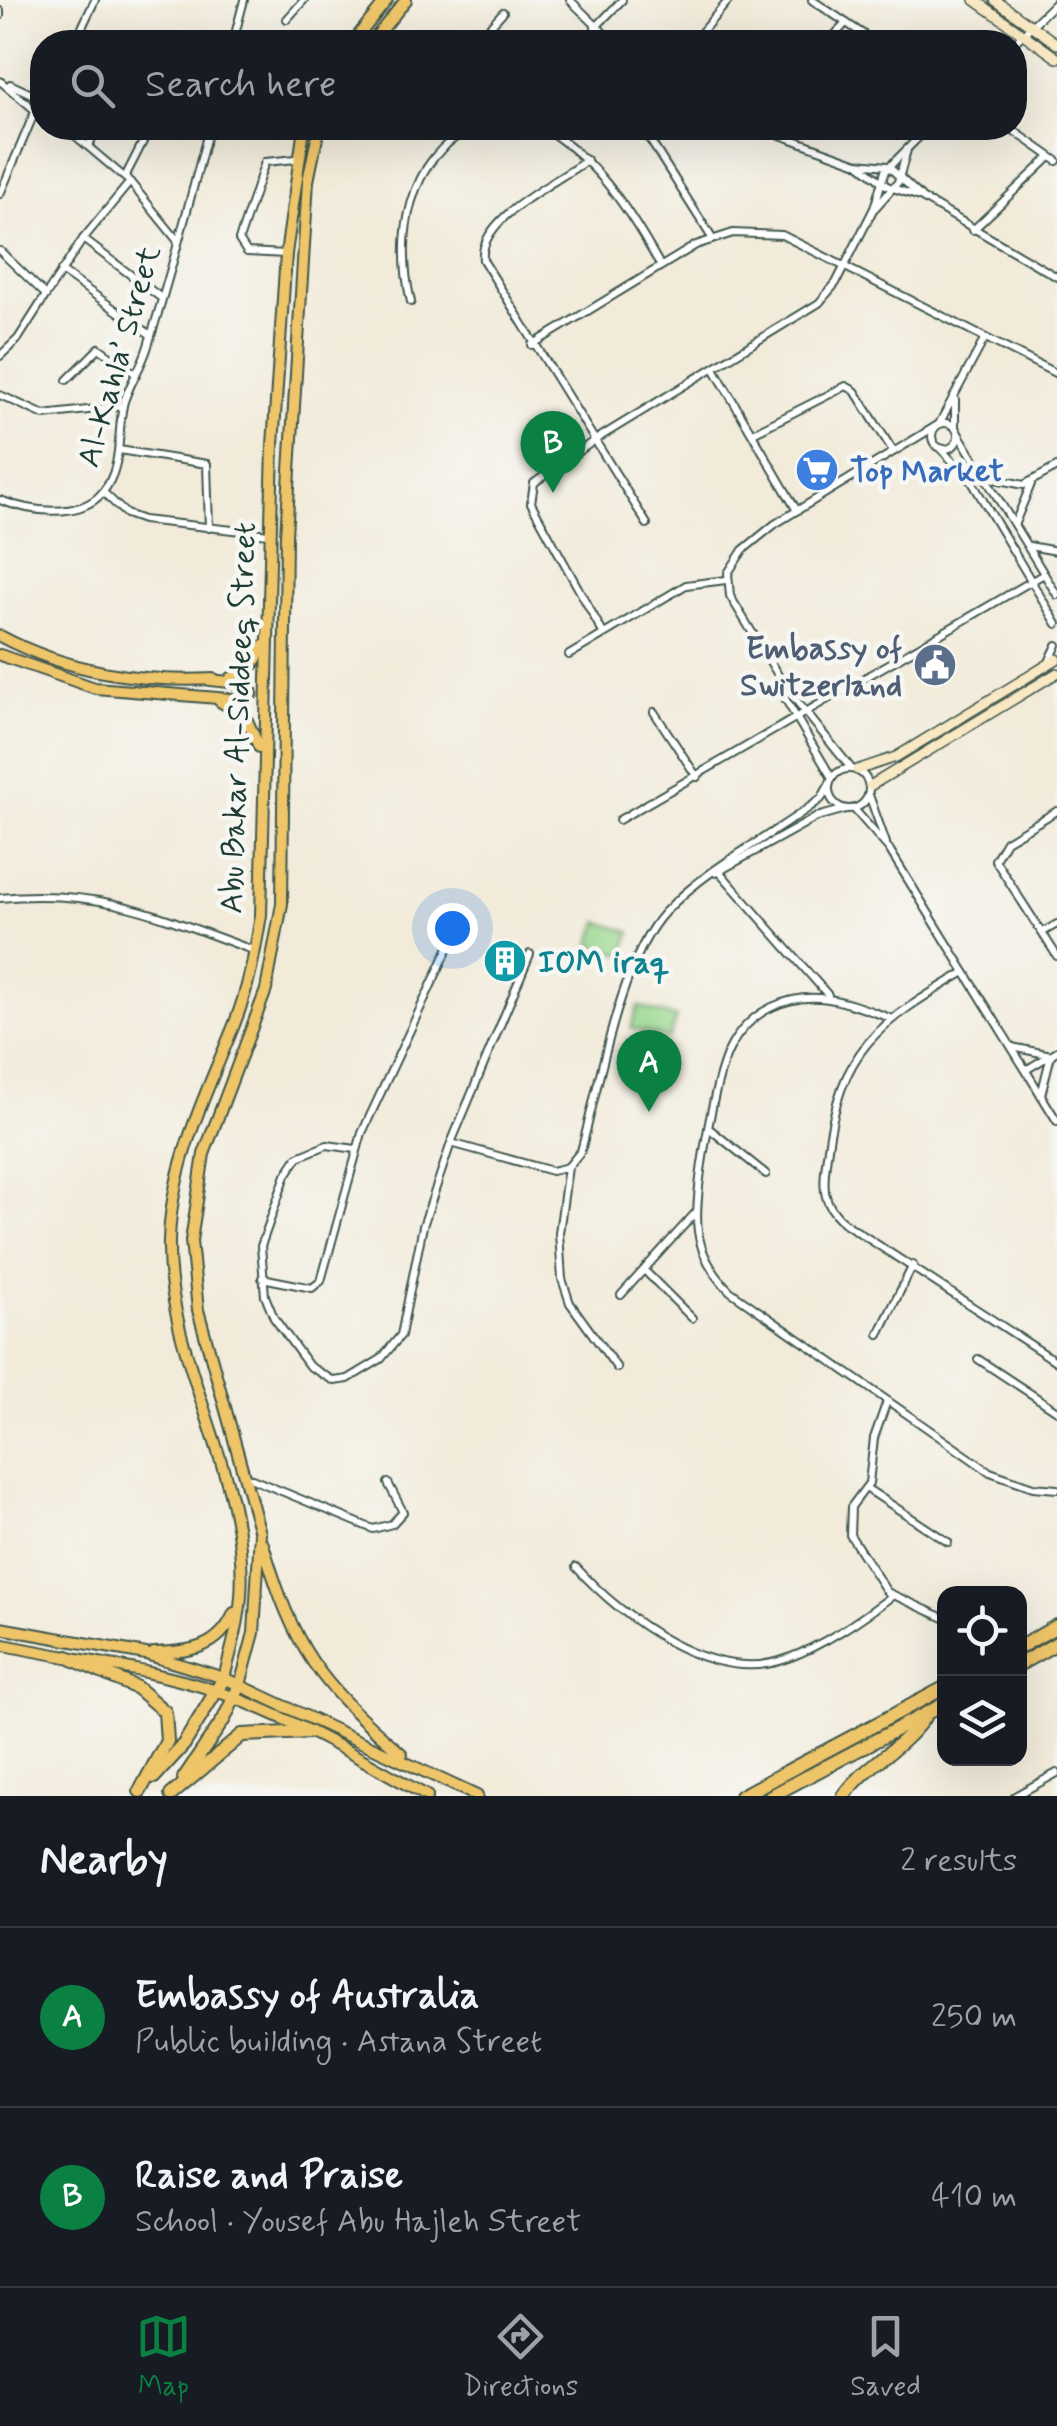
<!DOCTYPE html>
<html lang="en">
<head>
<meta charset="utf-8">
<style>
	body { margin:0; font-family:Mynerve,sans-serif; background:#242831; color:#f1f3f6 }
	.controls { position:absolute; right:30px; bottom:30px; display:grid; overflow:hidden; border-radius:20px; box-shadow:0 10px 40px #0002 }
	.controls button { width:90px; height:90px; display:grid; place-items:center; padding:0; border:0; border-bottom:2px solid #363941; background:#171b24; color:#f1f3f6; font:50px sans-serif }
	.you { position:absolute; left:452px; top:928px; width:35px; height:35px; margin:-25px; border:8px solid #fff; border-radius:50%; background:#1a73e8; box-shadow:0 0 0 15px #1a73e833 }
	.badge { display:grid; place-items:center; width:65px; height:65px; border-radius:50%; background:#0b8043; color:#fff; font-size:32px; font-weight:700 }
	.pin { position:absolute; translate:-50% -82px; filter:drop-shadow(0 2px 5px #0008) }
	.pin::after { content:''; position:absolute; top:52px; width:35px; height:30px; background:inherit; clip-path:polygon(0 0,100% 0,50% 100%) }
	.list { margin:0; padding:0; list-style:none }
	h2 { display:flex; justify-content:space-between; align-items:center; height:130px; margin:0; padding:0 40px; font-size:42px }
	h2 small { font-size:32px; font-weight:400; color:#9ea1a6 }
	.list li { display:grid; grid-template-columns:65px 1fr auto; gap:30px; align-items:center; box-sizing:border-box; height:180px; padding:0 40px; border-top:2px solid #363941 }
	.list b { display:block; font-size:38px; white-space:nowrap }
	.list p { margin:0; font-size:32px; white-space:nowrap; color:#9ea1a6 }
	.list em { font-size:32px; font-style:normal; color:#9ea1a6 }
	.icon { flex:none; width:55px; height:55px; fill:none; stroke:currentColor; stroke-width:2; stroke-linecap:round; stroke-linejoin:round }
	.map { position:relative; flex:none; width:1057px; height:1796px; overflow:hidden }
	.search { position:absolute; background:#171b24; box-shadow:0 10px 40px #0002; left:30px; right:30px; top:30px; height:110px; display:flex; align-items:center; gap:25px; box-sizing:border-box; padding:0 35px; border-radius:40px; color:#9ea1a6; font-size:38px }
	.sheet { height:490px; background:#171b24 }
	nav { display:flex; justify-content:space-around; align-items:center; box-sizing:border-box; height:140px; border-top:2px solid #363941; background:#171b24; font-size:28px; color:#9ea1a6 }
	nav a { display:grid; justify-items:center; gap:5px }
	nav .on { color:#0b8043 }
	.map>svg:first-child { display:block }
</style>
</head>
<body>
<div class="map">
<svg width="1057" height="1796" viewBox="0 0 1057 1796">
	<rect width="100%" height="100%" fill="#f6f6f2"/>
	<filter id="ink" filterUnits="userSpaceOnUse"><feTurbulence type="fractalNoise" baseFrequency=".01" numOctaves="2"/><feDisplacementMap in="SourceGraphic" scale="20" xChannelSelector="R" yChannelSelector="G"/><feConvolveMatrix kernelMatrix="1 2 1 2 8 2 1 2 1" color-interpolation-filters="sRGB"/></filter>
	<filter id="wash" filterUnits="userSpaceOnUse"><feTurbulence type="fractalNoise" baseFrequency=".0048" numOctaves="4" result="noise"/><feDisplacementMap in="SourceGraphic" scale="40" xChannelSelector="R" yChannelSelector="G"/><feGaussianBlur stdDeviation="2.25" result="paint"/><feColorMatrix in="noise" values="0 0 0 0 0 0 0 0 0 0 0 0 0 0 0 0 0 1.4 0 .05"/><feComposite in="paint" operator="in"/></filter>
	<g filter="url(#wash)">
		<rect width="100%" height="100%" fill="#f2ebda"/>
		<g fill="#99d88e" stroke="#5c8a61" stroke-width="2.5">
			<polygon points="599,922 631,932 623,955 591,945"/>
			<polygon points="638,1006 676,1018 669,1039 631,1028"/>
		</g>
	</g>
	<g filter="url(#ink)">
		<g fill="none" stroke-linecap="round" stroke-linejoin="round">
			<g stroke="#3f574d" stroke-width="10">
				<g id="street">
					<polyline points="570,0 613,42"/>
					<polyline points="812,0 875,42"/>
					<polyline points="0,11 0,16"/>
					<polyline points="287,19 304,0"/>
					<polyline points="595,28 622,0"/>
					<polyline points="75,42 95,0"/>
					<polyline points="233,42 244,0"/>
					<polyline points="476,42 503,12"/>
					<polyline points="693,42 729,0"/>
					<polyline points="828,42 846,23"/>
					<polyline points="1014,43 1057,1"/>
					<polyline points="0,81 42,116"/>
					<polyline points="10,84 42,99"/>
					<polyline points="66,128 130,182 177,240"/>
					<path d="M544 128C599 162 629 210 660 265"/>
					<polyline points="761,128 858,163 888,166 920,196"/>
					<polyline points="1010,128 1057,161"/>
					<polyline points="643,129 712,238"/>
					<polyline points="89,145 97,128"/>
					<path d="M587 160C556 183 478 218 483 260L647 524"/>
					<polyline points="858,163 887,186 920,197 1057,277"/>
					<polyline points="125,177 150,128"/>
					<polyline points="0,194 42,95"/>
					<polyline points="875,208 898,182 907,150"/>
					<polyline points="973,230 1050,157"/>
					<polyline points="83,239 160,297"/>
					<polyline points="0,251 46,295 18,339 0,356"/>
					<polyline points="286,254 247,252 239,240 265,162 296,159"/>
					<polyline points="61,271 151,335"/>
					<polyline points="46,295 83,239 130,182"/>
					<path d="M411 302C396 238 407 160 471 128"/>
					<polyline points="532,345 696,245 733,233 782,235 1057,374"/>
					<polyline points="715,370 796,509"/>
					<polyline points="67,380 99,348 136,374"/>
					<polyline points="0,395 44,415 123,406"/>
					<circle cx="945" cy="436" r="13"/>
					<polyline points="939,424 985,338"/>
					<polyline points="955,427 955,400"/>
					<polyline points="753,433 846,386 855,391 893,451"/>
					<polyline points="958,433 1057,595"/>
					<polyline points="940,448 972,482 1057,624"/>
					<polyline points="119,450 207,464 209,528"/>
					<polyline points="986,477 1024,485 1057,467"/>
					<polyline points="103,492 126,514 143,520 269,534"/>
					<path d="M0 500C28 511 79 520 102 493 123 468 117 435 123 405 128 386 141 368 147 349 170 276 190 201 209 128"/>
					<polyline points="1015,523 1031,484"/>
					<polyline points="1029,546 1057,551"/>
					<polyline points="603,633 531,503 534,483 595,440 819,303 836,283 874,208 885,171 928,128"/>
					<polyline points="569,655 686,585 726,580"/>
					<polyline points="1049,662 1057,645"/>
					<polyline points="783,684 850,767"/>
					<polyline points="654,712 697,777"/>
					<circle cx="849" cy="789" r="20"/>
					<polyline points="832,778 783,695 778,675 730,596 728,573 743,550 775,524 936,426"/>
					<polyline points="869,795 886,843"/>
					<polyline points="854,809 889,849 1057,1121"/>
					<polyline points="1057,811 1006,841 995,860 1057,956"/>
					<polyline points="619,820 1044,574"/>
					<polyline points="717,869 828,995"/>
					<polyline points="716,873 817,817 846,809"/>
					<path d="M0 898C103 888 162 917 255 951"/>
					<polyline points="1043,932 1057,924"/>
					<polyline points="530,954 451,1143 552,1171 568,1167"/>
					<path d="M965 972C877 1024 840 1048 827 1155 823 1185 820 1204 846 1224L1057 1362"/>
					<path d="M890 1018C849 1003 814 987 772 1007 753 1016 738 1032 729 1050 714 1081 693 1197 698 1231 701 1254 714 1275 730 1291L990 1472 1033 1487 1057 1489"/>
					<polyline points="1012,1047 1051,1055 1041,1095"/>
					<polyline points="1026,1070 1057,1051"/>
					<polyline points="711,1130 766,1174"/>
					<polyline points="356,1149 327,1145 298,1157 286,1175 261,1246 265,1296 274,1318 309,1366 334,1381 348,1379 381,1359 401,1335 423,1226 451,1143"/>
					<polyline points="644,1270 692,1318"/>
					<polyline points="262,1278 312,1288 321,1281 362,1133 463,917"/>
					<polyline points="621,1295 697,1211"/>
					<polyline points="879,1334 913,1265"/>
					<polyline points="978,1359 1057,1411"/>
					<path d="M617 1368 570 1303 562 1279 559 1233 568 1167 581 1151C599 1086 620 960 665 912 710 865 769 838 821 799L829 785"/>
					<polyline points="887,1401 874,1438 869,1483 851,1507 850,1535 887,1592 944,1618"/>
					<polyline points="245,1476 373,1529 392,1524 403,1512 388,1483"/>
					<polyline points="866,1488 948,1542"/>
					<path d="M576 1567C622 1618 712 1686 786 1659 824 1645 860 1620 892 1596"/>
					<polyline points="1015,1796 1057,1773"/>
				</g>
			</g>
			<g stroke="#3f574d" stroke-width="12">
				<g id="secondary">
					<polyline points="975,0 1057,58"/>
					<polyline points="995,0 1057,44"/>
					<polyline points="857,770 896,757 1057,659"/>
					<polyline points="870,786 1057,673"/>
				</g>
			</g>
			<g stroke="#3f574d" stroke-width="14">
				<g id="primary">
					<polyline points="353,42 387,0"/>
					<polyline points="372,42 406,0"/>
					<path d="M0 636C65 671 141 683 214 679"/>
					<polyline points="0,655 95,688 242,700 252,694 249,684 210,680"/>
					<polyline points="231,678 253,665 263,646"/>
					<polyline points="221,702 245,716 259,747"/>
					<path d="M263 1544C295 1651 318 1682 402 1754"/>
					<polyline points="0,1628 146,1654 224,1678 477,1796"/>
					<path d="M0 1644C73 1660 148 1668 219 1692 292 1718 360 1758 427 1796"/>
					<path d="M154 1653C189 1652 219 1649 234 1613"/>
					<path d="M224 1678C231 1651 239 1624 241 1596 250 1474 166 1363 169 1241 171 1163 205 1097 234 1025 248 990 255 953 261 915L273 445 286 254 304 128"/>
					<polyline points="240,1685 254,1633 260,1533 198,1310 191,1241 204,1154 266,990 282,904 286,535 308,181 319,128"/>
				</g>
			</g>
			<g stroke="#3f574d" stroke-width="16">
				<g id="highway">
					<polyline points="1020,1647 1057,1626"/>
					<polyline points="68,1657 137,1688 165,1712 167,1741 140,1791"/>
					<polyline points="1020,1664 1057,1643"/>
					<polyline points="154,1777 184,1744 224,1678"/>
					<polyline points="184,1778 224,1719 240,1685"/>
					<polyline points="171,1795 242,1735 309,1732"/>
					<polyline points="741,1796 944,1688"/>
					<polyline points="771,1796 944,1704"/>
					<path d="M844 1796C867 1763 905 1748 926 1714"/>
				</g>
			</g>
			<use href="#street" stroke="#fff" stroke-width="6"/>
			<use href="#secondary" stroke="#f8e8c3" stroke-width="9"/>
			<use href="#primary" stroke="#eec569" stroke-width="10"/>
			<use href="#highway" stroke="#eec569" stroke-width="12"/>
		</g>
	</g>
	<defs>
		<g id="supermarket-disc" transform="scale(2.25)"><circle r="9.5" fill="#3f7fe0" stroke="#f6f6f2"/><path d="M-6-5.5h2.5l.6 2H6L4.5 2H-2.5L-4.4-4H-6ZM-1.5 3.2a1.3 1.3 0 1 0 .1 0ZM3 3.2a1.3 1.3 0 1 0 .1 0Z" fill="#fff"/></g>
		<g id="civic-disc" transform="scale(2.25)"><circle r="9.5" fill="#5c6f8a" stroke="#f6f6f2"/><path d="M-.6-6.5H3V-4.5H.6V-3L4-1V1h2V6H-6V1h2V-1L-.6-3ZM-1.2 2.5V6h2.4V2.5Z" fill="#fff"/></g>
		<g id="building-disc" transform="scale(2.25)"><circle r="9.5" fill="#0f9aa8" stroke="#f6f6f2"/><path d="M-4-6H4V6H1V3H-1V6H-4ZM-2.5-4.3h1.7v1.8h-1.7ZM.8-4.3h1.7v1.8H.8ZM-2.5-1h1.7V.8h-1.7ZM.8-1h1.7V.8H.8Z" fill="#fff"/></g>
	</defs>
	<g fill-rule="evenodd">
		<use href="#supermarket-disc" x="817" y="470"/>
		<use href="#civic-disc" x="935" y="665"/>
		<use href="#building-disc" x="505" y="961"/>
	</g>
	<g text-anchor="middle" stroke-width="9" stroke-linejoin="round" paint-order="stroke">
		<g font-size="32" fill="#1f3d34" stroke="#f6f6f2">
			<text transform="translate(118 356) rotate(-74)" y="11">Al-Kahla’ Street</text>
			<text transform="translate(237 718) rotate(-88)" y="11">Abu Bakar Al-Siddeeq Street</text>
		</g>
		<g font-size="32" font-weight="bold" fill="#366cbe" stroke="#f6f6f2" text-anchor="start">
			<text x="850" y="481">Top Market</text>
		</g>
		<g font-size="32" font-weight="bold" fill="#4e5e75" stroke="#f6f6f2" text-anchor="end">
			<text x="902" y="658">Embassy of<tspan x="902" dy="37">Switzerland</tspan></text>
		</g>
		<g font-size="32" font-weight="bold" fill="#0d838f" stroke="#f6f6f2" text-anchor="start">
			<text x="538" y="972">IOM iraq</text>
		</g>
	</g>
</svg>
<div class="controls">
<button><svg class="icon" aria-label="locate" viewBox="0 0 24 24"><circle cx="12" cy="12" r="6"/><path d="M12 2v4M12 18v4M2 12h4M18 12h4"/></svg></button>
<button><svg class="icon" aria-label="layers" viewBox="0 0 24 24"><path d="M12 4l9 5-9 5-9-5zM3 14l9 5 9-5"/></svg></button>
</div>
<div class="you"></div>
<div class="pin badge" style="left:649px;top:1112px">A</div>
<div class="pin badge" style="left:553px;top:493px">B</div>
<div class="search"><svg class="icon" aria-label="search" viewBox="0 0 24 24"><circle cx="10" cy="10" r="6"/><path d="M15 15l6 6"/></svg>Search here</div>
</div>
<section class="sheet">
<h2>Nearby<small>2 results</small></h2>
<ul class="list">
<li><span class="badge">A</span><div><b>Embassy of Australia</b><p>Public building · Astana Street</p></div><em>250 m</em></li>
<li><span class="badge">B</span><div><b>Raise and Praise</b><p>School · Yousef Abu Hajleh Street</p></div><em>410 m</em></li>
</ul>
</section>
<nav>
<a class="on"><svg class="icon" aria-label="map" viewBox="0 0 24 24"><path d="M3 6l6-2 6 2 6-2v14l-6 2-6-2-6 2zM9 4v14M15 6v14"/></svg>Map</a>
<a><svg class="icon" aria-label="directions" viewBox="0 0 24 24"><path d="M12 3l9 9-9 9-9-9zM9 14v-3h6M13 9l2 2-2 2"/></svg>Directions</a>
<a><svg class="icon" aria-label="saved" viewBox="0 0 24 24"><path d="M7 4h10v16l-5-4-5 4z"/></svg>Saved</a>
</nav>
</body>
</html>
